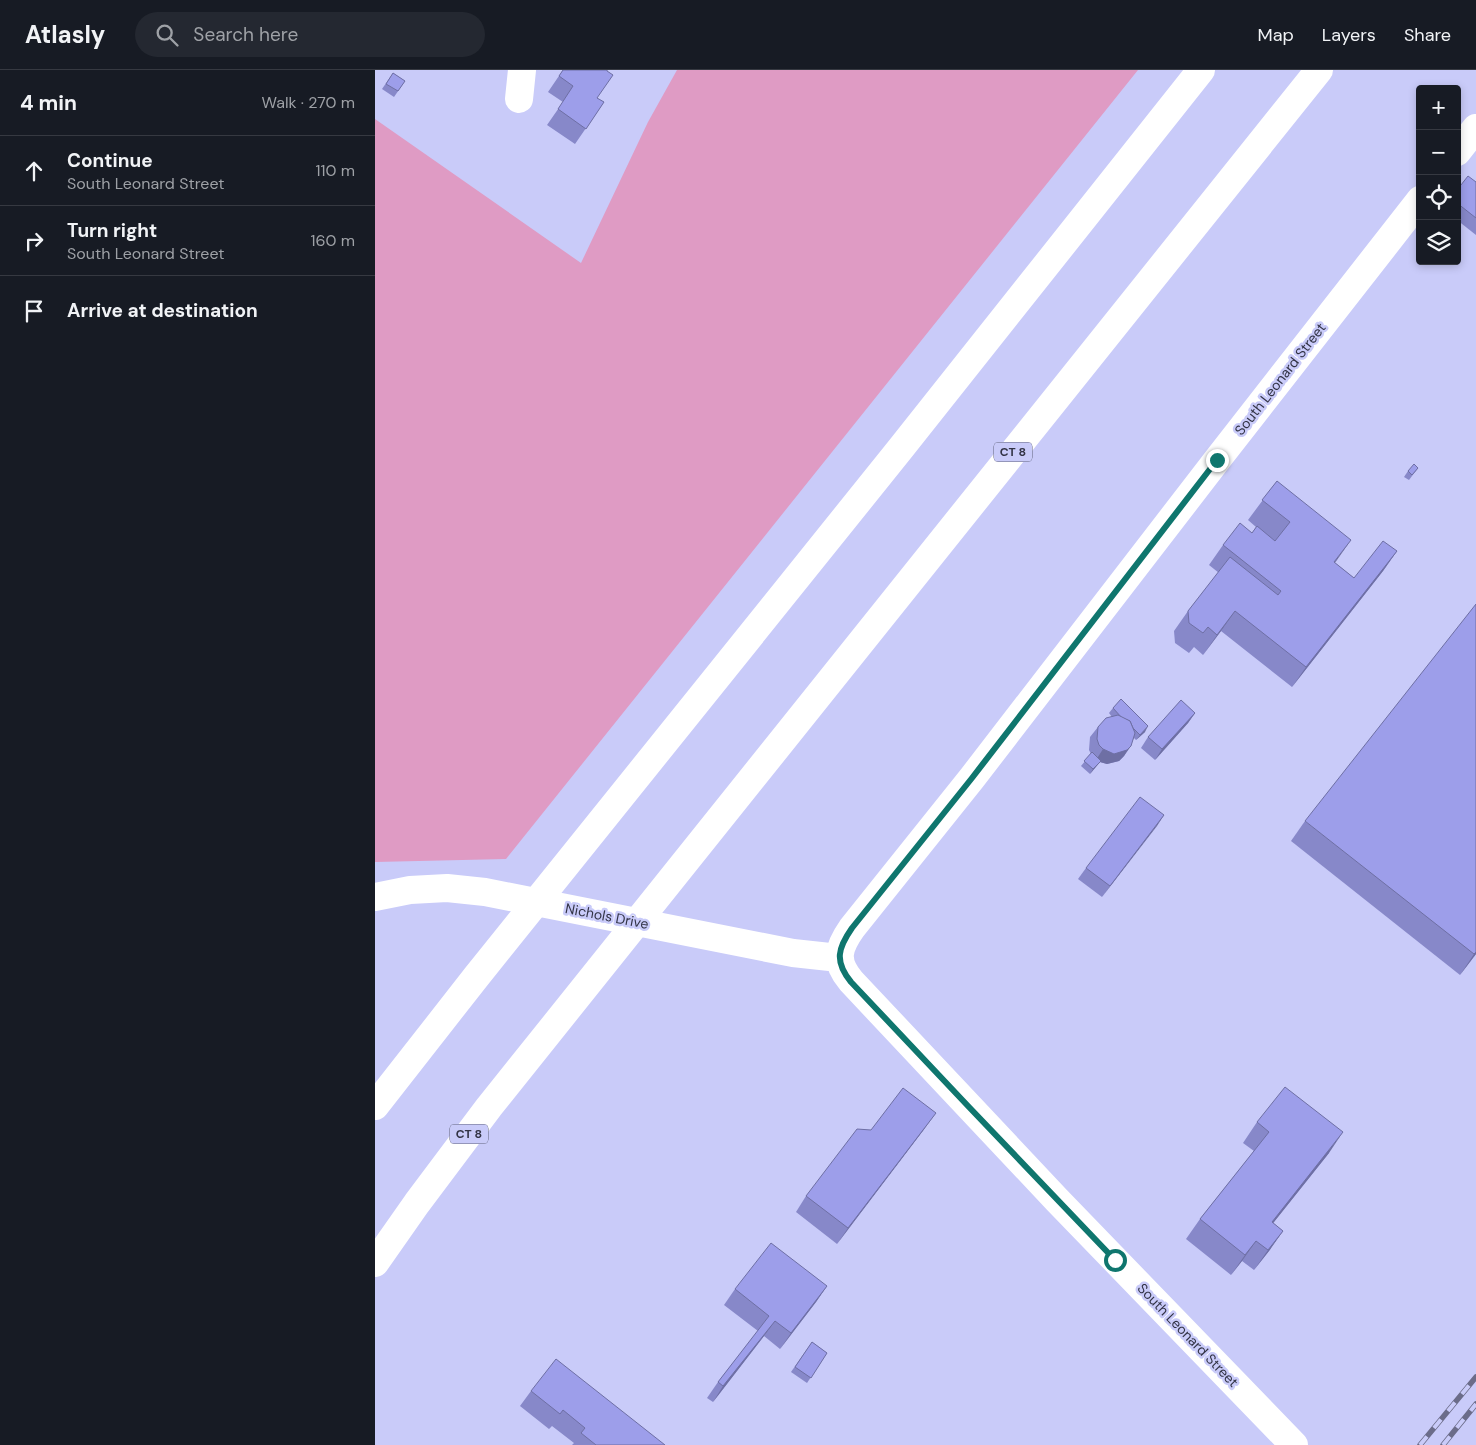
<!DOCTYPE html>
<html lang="en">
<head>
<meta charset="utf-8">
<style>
	body { margin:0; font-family:"DM Sans",sans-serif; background:#242831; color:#f1f3f6 }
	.controls { position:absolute; right:15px; top:15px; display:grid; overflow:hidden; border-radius:5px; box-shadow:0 2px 8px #0003 }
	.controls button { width:45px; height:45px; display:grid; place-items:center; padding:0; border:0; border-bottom:1px solid #363941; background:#171b24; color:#f1f3f6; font:25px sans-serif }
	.stop { position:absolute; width:15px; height:15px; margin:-11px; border:4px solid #0f766e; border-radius:50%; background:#fff }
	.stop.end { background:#0f766e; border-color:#fff; box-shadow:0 1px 5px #0008 }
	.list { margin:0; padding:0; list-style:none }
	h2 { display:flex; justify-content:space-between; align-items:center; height:65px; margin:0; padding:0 20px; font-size:21px }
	h2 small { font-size:16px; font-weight:400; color:#9ea1a6 }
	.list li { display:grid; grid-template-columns:32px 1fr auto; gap:15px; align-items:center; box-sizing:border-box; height:70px; padding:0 20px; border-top:1px solid #363941 }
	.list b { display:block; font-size:19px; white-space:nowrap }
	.list p { margin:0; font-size:16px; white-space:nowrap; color:#9ea1a6 }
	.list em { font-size:16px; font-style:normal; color:#9ea1a6 }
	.icon { flex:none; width:28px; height:28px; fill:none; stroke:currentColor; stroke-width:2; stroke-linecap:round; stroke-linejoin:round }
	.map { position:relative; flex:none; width:1101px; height:1375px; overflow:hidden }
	header { display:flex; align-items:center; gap:30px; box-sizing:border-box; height:70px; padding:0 25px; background:#171b24; border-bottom:1px solid #363941 }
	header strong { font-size:24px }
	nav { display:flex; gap:28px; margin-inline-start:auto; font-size:18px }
	.search { width:350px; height:45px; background:#242831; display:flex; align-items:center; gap:12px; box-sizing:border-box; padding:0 18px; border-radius:28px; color:#9ea1a6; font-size:19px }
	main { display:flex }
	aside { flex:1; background:#171b24 }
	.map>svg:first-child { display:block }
</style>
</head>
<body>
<header>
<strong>Atlasly</strong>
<div class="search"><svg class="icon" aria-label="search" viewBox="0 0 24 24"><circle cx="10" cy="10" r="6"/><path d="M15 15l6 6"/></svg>Search here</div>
<nav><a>Map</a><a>Layers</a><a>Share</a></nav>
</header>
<main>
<aside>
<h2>4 min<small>Walk · 270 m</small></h2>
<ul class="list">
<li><svg class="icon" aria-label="ahead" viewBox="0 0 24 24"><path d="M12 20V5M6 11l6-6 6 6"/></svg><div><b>Continue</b><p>South Leonard Street</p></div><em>110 m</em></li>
<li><svg class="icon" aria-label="right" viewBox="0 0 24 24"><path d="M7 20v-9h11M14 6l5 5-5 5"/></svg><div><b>Turn right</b><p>South Leonard Street</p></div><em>160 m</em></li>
<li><svg class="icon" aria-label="arrive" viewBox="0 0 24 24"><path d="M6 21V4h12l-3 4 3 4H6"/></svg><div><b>Arrive at destination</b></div></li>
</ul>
</aside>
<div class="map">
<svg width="1101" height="1375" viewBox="0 0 1101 1375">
	<rect width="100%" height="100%" fill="#c9cbf9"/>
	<polygon fill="#df9bc4" points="302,0 763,0 131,789 0,792 0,49 206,193 273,52"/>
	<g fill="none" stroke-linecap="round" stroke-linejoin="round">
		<g stroke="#fff" stroke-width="28">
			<polyline points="144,29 147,0"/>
			<polyline points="1082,82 1101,58"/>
			<polyline points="0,827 35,820 72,818 110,822 418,883 464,888"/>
			<path d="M919 1375 682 1130 476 911C459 891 463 878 477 858L597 708 842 390 1045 130"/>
		</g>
		<g stroke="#fff" stroke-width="28">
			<polyline points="0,1036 101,907 526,378 826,0"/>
			<polyline points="0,1193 42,1133 114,1037 944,0"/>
		</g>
		<g stroke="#6b6c89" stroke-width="5.5">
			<g id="rail">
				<polyline points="1045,1375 1101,1307"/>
				<polyline points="1068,1375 1101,1334"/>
			</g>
		</g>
		<use href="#rail" stroke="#c9cbf9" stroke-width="4" stroke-dasharray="11" stroke-linecap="butt"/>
	</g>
	<g fill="#8788c9">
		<polygon points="188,0 222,28 229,32 200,74 172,55 188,32 173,22"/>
		<polygon points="18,3 30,11 19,27 7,19"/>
		<polygon points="1101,112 1101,165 1082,150 1082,120"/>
		<polygon points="1043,398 1034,410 1029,407 1033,401"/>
		<polygon points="902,411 960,493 979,508 1022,481 1008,501 917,617 846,561 828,585 819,577 814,583 800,573 799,561 813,541 844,503 834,495 848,475 877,463 881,457 873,450"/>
		<polygon points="738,638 770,662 761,670 759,668 749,686 744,691 732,694 725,692 715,704 706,696 716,684 714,680 715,667 723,657 737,647 734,643"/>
		<polygon points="820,643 813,653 780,690 766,678 773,667"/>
		<polygon points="789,745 727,827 703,809 711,798"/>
		<polygon points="930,751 1101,884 1085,905 916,771"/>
		<polygon points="882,1052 954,1083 898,1153 908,1161 894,1181 879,1200 867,1191 856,1205 811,1169 825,1149 879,1081 868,1073"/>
		<polygon points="550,1058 462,1174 421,1142 431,1126 496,1060"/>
		<polygon points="452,1216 441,1232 405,1279 389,1266 338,1332 332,1328 343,1312 383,1261 349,1235 360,1219"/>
		<polygon points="437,1272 452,1283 432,1313 416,1302"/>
		<polygon points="156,1321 290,1375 197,1375 199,1373 177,1356 174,1359 145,1336"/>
	</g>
	<g fill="#6e6fa4">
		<polygon points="976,470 962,490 945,512 959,492"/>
		<polygon points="1022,481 1008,501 917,617 931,597"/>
		<polygon points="860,541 846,561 828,585 842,565"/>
		<polygon points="820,643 813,653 780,690 787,679"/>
		<polygon points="773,656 770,662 761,670 765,665"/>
		<polygon points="756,676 749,686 744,691 732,694 725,692 715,704 718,699 721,690 728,679"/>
		<polygon points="789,745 782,756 727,827 735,816"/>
		<polygon points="1101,882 1101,884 1085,905 1099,884"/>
		<polygon points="561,1043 550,1058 462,1174 473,1158"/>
		<polygon points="968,1062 954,1083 883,1172 897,1152"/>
		<polygon points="908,1161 894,1181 879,1200 893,1180"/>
		<polygon points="881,1171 867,1191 856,1205 870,1185"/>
		<polygon points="452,1216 441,1232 405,1279 416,1263"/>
		<polygon points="400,1251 389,1266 338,1332 348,1316"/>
	</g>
	<g fill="#9d9eea" stroke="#6e6fa4">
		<polygon points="188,0 232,0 232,1 238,5 222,28 229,32 211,59 183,39 198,16 184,6"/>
		<polygon points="18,3 30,11 23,21 11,14"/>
		<polygon points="1093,106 1101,112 1101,148 1082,133 1082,120"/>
		<polygon points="1039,394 1043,398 1037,405 1033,401"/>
		<polygon points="902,411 976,470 959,492 979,508 1008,471 1022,481 931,597 860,541 842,565 833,557 828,563 814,553 813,541 855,487 903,525 906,521 848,475 865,453 877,463 882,456 900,471 915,452 887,430"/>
		<polygon points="1101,534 1101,882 1099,884 930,751"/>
		<polygon points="746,629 773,656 765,665 758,658 755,651 747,648 738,638"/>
		<polygon points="806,630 820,643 787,679 773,667"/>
		<polygon points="743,645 755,651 760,663 756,676 752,680 739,684 728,679 724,675 722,669 723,657 731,648"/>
		<polygon points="717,682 726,691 718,699 709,691"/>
		<polygon points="765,727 789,745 735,816 711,798"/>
		<polygon points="910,1017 968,1062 897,1152 908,1161 893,1180 881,1171 870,1185 825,1149 894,1062 882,1052"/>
		<polygon points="528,1018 561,1043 473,1158 431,1126 482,1059 496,1060"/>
		<polygon points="396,1173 452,1216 416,1263 400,1251 348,1316 343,1312 394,1246 360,1219"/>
		<polygon points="437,1272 452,1283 436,1308 420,1297"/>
		<polygon points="181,1289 290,1375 221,1375 206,1363 210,1358 188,1340 185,1344 156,1321"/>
	</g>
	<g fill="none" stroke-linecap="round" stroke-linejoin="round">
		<path stroke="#0f766e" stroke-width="6" d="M740 1190 593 1036 476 912C459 891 463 878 477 858L597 708 842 390"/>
	</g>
	<g text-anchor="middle" stroke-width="5" stroke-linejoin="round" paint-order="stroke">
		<g fill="#c9cbf9" stroke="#5f617b" stroke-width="1">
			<rect x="619" y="372.5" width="38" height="19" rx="4"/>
			<rect x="75" y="1054.5" width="38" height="19" rx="4"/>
		</g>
		<g font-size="12" font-weight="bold" fill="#323345">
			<text x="638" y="386">CT 8</text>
			<text x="94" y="1068">CT 8</text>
		</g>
		<g font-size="14" fill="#323345" stroke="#c9cbf9">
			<text transform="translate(905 309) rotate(-52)" y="5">South Leonard Street</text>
			<text transform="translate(232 846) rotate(11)" y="5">Nichols Drive</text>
			<text transform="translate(813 1265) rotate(46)" y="5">South Leonard Street</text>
		</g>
	</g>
</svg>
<div class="controls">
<button>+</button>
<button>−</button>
<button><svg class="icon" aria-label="locate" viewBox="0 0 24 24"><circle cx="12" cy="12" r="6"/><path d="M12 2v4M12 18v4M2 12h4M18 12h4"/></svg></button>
<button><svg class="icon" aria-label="layers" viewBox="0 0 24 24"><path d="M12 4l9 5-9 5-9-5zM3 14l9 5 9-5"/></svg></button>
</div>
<div class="stop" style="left:740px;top:1190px"></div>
<div class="stop end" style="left:842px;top:390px"></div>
</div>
</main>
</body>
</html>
